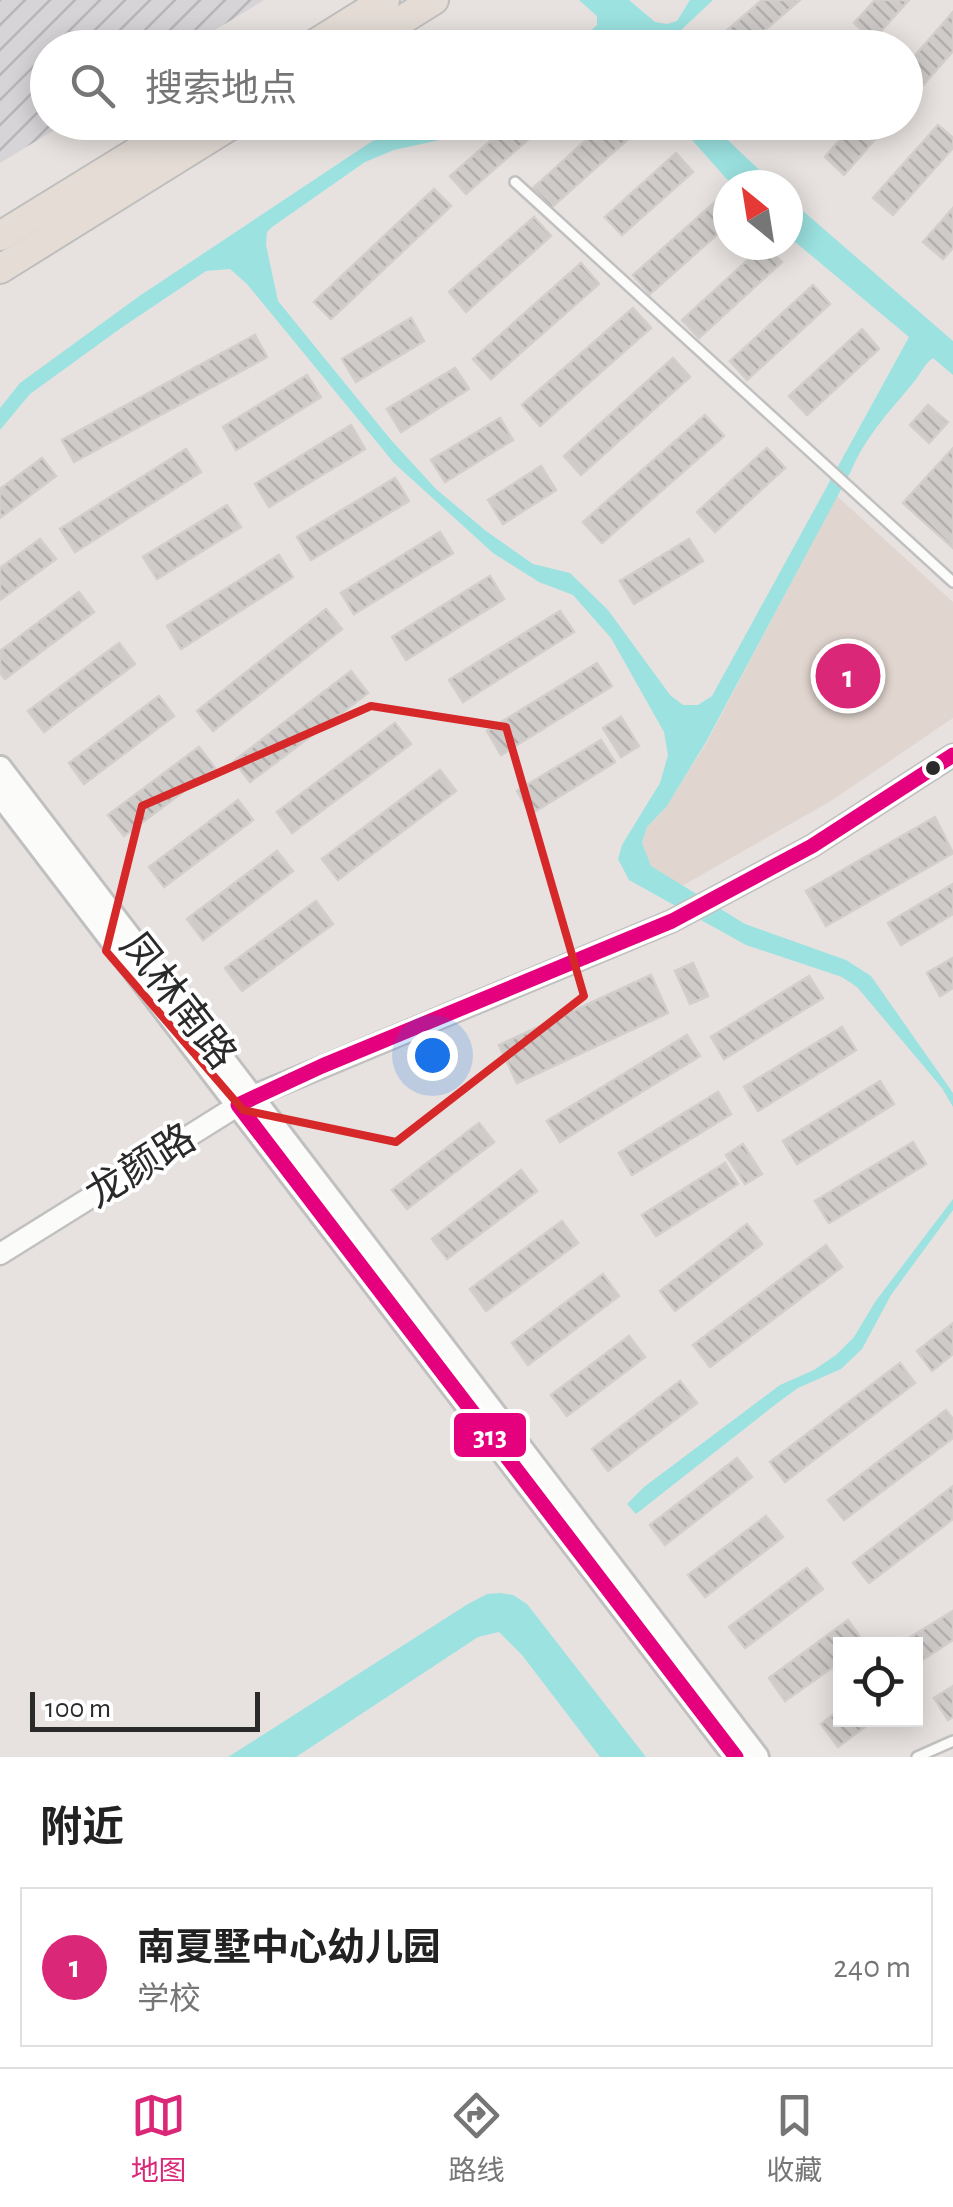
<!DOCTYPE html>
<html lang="zh">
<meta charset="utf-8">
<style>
:root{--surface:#fff;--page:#f2f2f2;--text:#222;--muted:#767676;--line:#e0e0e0;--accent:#db2777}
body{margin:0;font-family:"Alegreya Sans","Noto Sans SC",sans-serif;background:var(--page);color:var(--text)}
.controls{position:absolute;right:30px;bottom:30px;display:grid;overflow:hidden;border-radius:0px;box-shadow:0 5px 25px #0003}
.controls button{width:90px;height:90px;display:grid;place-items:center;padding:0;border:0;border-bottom:2px solid var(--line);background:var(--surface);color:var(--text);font:50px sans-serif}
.compass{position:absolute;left:713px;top:170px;width:90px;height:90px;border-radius:50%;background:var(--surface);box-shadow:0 5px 25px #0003;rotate:330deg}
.scale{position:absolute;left:30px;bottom:25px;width:230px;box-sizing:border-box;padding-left:10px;border:5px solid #2a2a2a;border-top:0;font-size:28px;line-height:35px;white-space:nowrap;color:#2a2a2a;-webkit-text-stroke:8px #fff;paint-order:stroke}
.you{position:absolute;left:432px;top:1055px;width:35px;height:35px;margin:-25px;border:8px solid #fff;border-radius:50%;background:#1a73e8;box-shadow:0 0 0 15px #1a73e833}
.badge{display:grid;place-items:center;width:65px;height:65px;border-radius:50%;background:var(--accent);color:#fff;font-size:32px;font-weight:700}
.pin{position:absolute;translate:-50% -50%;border:5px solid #fff;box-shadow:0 2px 10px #0006}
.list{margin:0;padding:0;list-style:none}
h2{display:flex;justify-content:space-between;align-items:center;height:130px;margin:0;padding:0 40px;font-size:42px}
h2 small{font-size:32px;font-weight:400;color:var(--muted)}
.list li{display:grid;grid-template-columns:65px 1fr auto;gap:30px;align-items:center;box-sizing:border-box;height:160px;margin:0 20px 20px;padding:0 20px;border:2px solid var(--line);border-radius:0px}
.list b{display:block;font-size:38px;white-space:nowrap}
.list p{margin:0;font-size:32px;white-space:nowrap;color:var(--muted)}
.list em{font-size:32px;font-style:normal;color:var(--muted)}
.icon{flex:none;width:55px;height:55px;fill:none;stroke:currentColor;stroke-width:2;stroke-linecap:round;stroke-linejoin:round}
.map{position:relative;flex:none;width:953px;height:1757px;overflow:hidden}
.search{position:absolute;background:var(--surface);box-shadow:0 5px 25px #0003;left:30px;right:30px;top:30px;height:110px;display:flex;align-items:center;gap:25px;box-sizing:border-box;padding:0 35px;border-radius:55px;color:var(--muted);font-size:38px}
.sheet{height:310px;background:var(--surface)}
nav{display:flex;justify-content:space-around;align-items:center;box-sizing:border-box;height:140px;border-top:2px solid var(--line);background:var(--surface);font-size:28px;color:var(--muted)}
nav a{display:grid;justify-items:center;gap:5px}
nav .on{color:var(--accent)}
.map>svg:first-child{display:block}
.industrial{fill:url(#industrial-furrows)}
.education{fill:#e1d6cf}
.water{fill:#9be2e0}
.building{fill:url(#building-back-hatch);stroke:#d2cecc;stroke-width:2.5}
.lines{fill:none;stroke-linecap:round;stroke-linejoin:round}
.service-casing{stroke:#c1c0c1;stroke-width:14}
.tertiary-casing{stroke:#c1c0c1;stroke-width:25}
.secondary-casing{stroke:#c1c0c1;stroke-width:28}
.primary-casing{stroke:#bfbebd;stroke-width:32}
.service{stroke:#fbfbfa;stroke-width:9}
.tertiary{stroke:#fbfbfa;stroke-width:20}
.secondary{stroke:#fbfbfa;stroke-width:22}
.primary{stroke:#e4dcd5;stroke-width:28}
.bus-1-casing{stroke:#fff;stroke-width:22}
.bus-1{stroke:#e5007d;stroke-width:15}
.marked{fill:none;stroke:#d62828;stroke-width:8;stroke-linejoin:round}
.bus-dot{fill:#2a2a2a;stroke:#fff;stroke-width:4}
.labels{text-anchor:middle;stroke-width:8;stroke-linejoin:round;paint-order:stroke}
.street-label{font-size:40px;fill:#2a2a2a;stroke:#fff}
.line-badge{stroke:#fff;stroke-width:4}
.badge-label{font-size:28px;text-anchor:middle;font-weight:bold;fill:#fff}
</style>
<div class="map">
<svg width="953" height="1757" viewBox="0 0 953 1757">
<defs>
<pattern id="industrial-furrows" width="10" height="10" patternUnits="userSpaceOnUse" patternTransform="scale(2.5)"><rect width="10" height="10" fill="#d7d4d7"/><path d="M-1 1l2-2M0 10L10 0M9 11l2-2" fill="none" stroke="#b9b6b9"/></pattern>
<pattern id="building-back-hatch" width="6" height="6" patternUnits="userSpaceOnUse" patternTransform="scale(2.5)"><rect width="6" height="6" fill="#cecbc9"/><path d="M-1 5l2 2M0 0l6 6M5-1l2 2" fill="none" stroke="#b1aead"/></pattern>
</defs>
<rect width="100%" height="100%" fill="#e7e2e0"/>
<path class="industrial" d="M0,0h264l-77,47 -139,1v74l18,1 -66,40z"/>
<path class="education" d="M837,496l116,106v116l-122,83 -149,85 -32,-20 -5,-10 -3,-13 5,-16 20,-21 41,-66z"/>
<g class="water">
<path d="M579,0h50l26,22 12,2 10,-3 13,-21h23l-33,31 -3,16c-19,1 -38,-1 -57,-2 -11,-1 -33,3 -47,2l24,-22v-9z"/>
<path d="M451,123h45l-11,7 -91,20 -29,12 -93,65 -5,5 -1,13 12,56 113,139 45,49 50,42 47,33 37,9 38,37 62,85 13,10h15l14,-9 197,-359 -121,-101v-38l165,143v34l-20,-17c-9,6 -13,17 -20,25 -24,29 -47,53 -62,88l-144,269 -40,66 -20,21 -5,16 9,23 94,58 101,36 25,16 82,117v14l-11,-19 -85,-101 -15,-10 -96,-32 -117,-65 -11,-21 4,-14 38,-62 8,-28 -4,-23 -53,-94 -38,-43 -34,-13 -46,-29 -99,-90 -147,-179 -17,-15 -24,2 -85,57 -91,66 -30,36v-22l20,-25 118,-86 239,-159z"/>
<path d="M677,123h33l65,62h-43z"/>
<path d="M953,1199v11l-62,85 -29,54 -21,20 -43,19 -22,16 -140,110 -9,-10 17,-17 136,-102 34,-15 22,-15 18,-18 21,-35z"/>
<path d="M500,1593l13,2 14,9 119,153h-46l-78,-102 -23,-23 -21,5 -182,120h-68l240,-153 19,-10z"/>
</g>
<g class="building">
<path d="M762,0h38l-56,48h-30l-3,-4z"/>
<path d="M875,0h34l-36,40 -19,-17z"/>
<path d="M953,12v39l-30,34 -17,-19z"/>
<path d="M512,122l35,1 -81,71 -16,-18z"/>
<path d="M606,122h41l-96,86 -18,-20z"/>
<path d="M855,122h35l-46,53 -19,-18z"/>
<path d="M938,125l15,13v10l-60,67 -20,-17z"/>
<path d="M676,153l17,19 -71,63 -17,-18z"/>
<path d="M434,189l17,17 -120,113 -17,-17z"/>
<path d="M716,201l12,13v11l-78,69 -17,-19z"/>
<path d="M953,208v40l-10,11 -20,-17z"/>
<path d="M534,217l17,19 -85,76 -17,-20z"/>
<path d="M764,245l18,17 -83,76 -17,-18z"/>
<path d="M581,263l18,21 -108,95 -18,-20z"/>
<path d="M813,285l17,19 -83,76 -17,-19z"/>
<path d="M633,308l18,20 -111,98 -18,-21z"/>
<path d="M411,318l13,23 -68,41 -14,-23z"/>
<path d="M862,329l17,20 -72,66 -18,-19z"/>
<path d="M255,335l12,22 -193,105 -12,-22z"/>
<path d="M673,358l17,19 -109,98 -17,-19z"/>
<path d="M455,368l14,21 -68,43 -14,-23z"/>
<path d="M307,375l14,22 -85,53 -13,-23z"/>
<path d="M928,405l20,17 -19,21 -19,-18z"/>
<path d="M705,415l19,21 -122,107 -19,-21z"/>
<path d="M500,418l13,22 -68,42 -14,-22z"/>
<path d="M351,425l14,24 -96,58 -14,-23z"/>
<path d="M767,448l18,20 -70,64 -18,-20z"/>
<path d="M953,448v100l-50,-45z"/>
<path d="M186,449l15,23 -126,80 -15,-23z"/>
<path d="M42,458l14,18 -56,42v-29z"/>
<path d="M541,466l15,24 -53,34 -15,-24z"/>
<path d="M395,478l14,23 -98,59 -14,-23z"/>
<path d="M227,505l14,22 -84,52 -14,-22z"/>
<path d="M440,532l13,21 -99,61 -13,-21z"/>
<path d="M40,539l16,20 -56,41v-32z"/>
<path d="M689,539l14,22 -69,43 -14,-23z"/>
<path d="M279,555l14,22 -112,72 -14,-23z"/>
<path d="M490,576l14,23 -98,61 -14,-23z"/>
<path d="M79,592l15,20 -89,67 -5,-6v-22z"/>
<path d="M326,609l16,20 -129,102 -16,-20z"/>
<path d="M560,611l14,21 -111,70 -14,-22z"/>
<path d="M119,643l16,21 -91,68 -16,-21z"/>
<path d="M597,663l15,23 -111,69 -14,-24z"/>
<path d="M351,671l17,22 -118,89 -16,-21z"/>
<path d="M159,696l15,20 -90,68 -15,-21z"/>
<path d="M621,717l18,29 -18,11 -18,-29z"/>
<path d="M395,723l16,21 -119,89 -15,-21z"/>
<path d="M601,740l14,22 -84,52 -14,-23z"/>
<path d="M199,747l16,21 -91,68 -16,-21z"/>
<path d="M440,770l16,21 -118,89 -16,-21z"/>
<path d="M238,800l15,20 -89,67 -15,-20z"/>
<path d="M935,817l18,36 -127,73 -20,-35z"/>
<path d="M277,851l16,20 -90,69 -16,-21z"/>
<path d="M953,884v30l-52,31 -13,-22z"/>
<path d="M316,901l17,23 -91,67 -17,-23z"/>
<path d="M953,958v30l-13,8 -13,-23z"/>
<path d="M693,963l15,33 -18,8 -15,-33z"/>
<path d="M651,975l17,38 -151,70 -18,-38z"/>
<path d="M809,976l14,22 -99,61 -13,-22z"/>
<path d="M842,1027l14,23 -98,61 -14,-24z"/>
<path d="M687,1035l13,21 -140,86 -13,-21z"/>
<path d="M880,1081l14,23 -97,60 -14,-23z"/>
<path d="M718,1092l13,22 -99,61 -13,-22z"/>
<path d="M479,1123l15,19 -87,67 -15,-19z"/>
<path d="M913,1142l13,22 -97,59 -14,-22z"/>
<path d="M743,1144l19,30 -17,10 -19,-29z"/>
<path d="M725,1163l13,21 -82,52 -14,-21z"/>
<path d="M521,1170l16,21 -90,68 -15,-20z"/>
<path d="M562,1221l16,22 -92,68 -16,-22z"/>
<path d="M747,1224l15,20 -87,67 -15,-20z"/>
<path d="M826,1245l16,22 -132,100 -17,-22z"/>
<path d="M603,1274l16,22 -91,69 -16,-22z"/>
<path d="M953,1323v31l-21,17 -15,-20z"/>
<path d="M629,1336l16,21 -78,59 -16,-21z"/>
<path d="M900,1363l15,20 -130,99 -15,-20z"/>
<path d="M680,1381l17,22 -89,68 -16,-22z"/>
<path d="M946,1410l7,9v19l-109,82 -16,-20z"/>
<path d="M737,1458l15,19 -87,68 -15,-20z"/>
<path d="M953,1486v33l-84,64 -16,-20z"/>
<path d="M766,1516l17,21 -78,60 -17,-22z"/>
<path d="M807,1568l16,21 -78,59 -16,-21z"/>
<path d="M953,1611v29l-37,24v-20h-17z"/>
<path d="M848,1620l17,24h-25v18l-55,39 -16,-23z"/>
<path d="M953,1686v31l-5,3 -14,-22z"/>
<path d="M840,1709v11h34l-36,27 -17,-23z"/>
</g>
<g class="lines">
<g class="service-casing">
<g id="service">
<path d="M515,182l438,400"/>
<path d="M917,1757l36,-16"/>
</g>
</g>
<g class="tertiary-casing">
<path id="tertiary" d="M0,1254l253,-158 419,-175 140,-75 141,-91"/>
</g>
<g class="secondary-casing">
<g id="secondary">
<path d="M0,768l757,989"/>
<path d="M0,794l736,963"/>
</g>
</g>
<g class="primary-casing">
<g id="primary">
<path d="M308,48l77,-48"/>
<path d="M357,48l77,-48"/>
<path d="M0,236l185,-114"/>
<path d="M0,269l236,-147"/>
</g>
</g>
<use href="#service" class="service"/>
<use href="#tertiary" class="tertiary"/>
<use href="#secondary" class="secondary"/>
<use href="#primary" class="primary"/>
<g class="bus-1-casing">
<path id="bus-1" d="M736,1757l-498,-652 84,-39 350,-145 140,-75 141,-91"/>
</g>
<use href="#bus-1" class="bus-1"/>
</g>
<path class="marked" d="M371,706l135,21 78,269 -188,146 -153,-32 -137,-159 36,-145z"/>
<circle class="bus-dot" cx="933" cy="768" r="9"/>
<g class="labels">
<g class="street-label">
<text transform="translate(179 1000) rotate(52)" y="14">凤林南路</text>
<text transform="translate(140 1165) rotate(-32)" y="14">龙颜路</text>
</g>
</g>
<rect class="line-badge" x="452" y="1411" width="76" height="48" rx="10" fill="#e5007d"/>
<g class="badge-label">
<text x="490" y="1445">313</text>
</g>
</svg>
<div class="controls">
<button><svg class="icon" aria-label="locate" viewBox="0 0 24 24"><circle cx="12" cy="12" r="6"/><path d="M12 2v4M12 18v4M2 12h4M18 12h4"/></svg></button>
</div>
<svg class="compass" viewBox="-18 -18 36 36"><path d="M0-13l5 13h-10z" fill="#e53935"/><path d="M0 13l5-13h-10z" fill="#767676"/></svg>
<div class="scale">100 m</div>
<div class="you"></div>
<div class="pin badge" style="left:848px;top:676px">1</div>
<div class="search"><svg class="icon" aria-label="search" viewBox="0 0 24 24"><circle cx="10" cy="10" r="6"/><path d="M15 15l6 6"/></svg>搜索地点</div>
</div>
<section class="sheet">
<h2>附近<small></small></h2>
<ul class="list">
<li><span class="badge">1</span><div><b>南夏墅中心幼儿园</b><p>学校</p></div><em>240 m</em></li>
</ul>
</section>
<nav>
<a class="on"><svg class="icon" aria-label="map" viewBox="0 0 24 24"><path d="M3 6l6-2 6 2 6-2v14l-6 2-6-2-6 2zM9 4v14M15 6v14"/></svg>地图</a>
<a><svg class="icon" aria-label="directions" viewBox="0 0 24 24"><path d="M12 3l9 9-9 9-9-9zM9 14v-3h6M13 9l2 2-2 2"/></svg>路线</a>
<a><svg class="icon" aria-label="saved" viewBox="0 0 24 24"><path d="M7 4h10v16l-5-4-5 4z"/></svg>收藏</a>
</nav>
